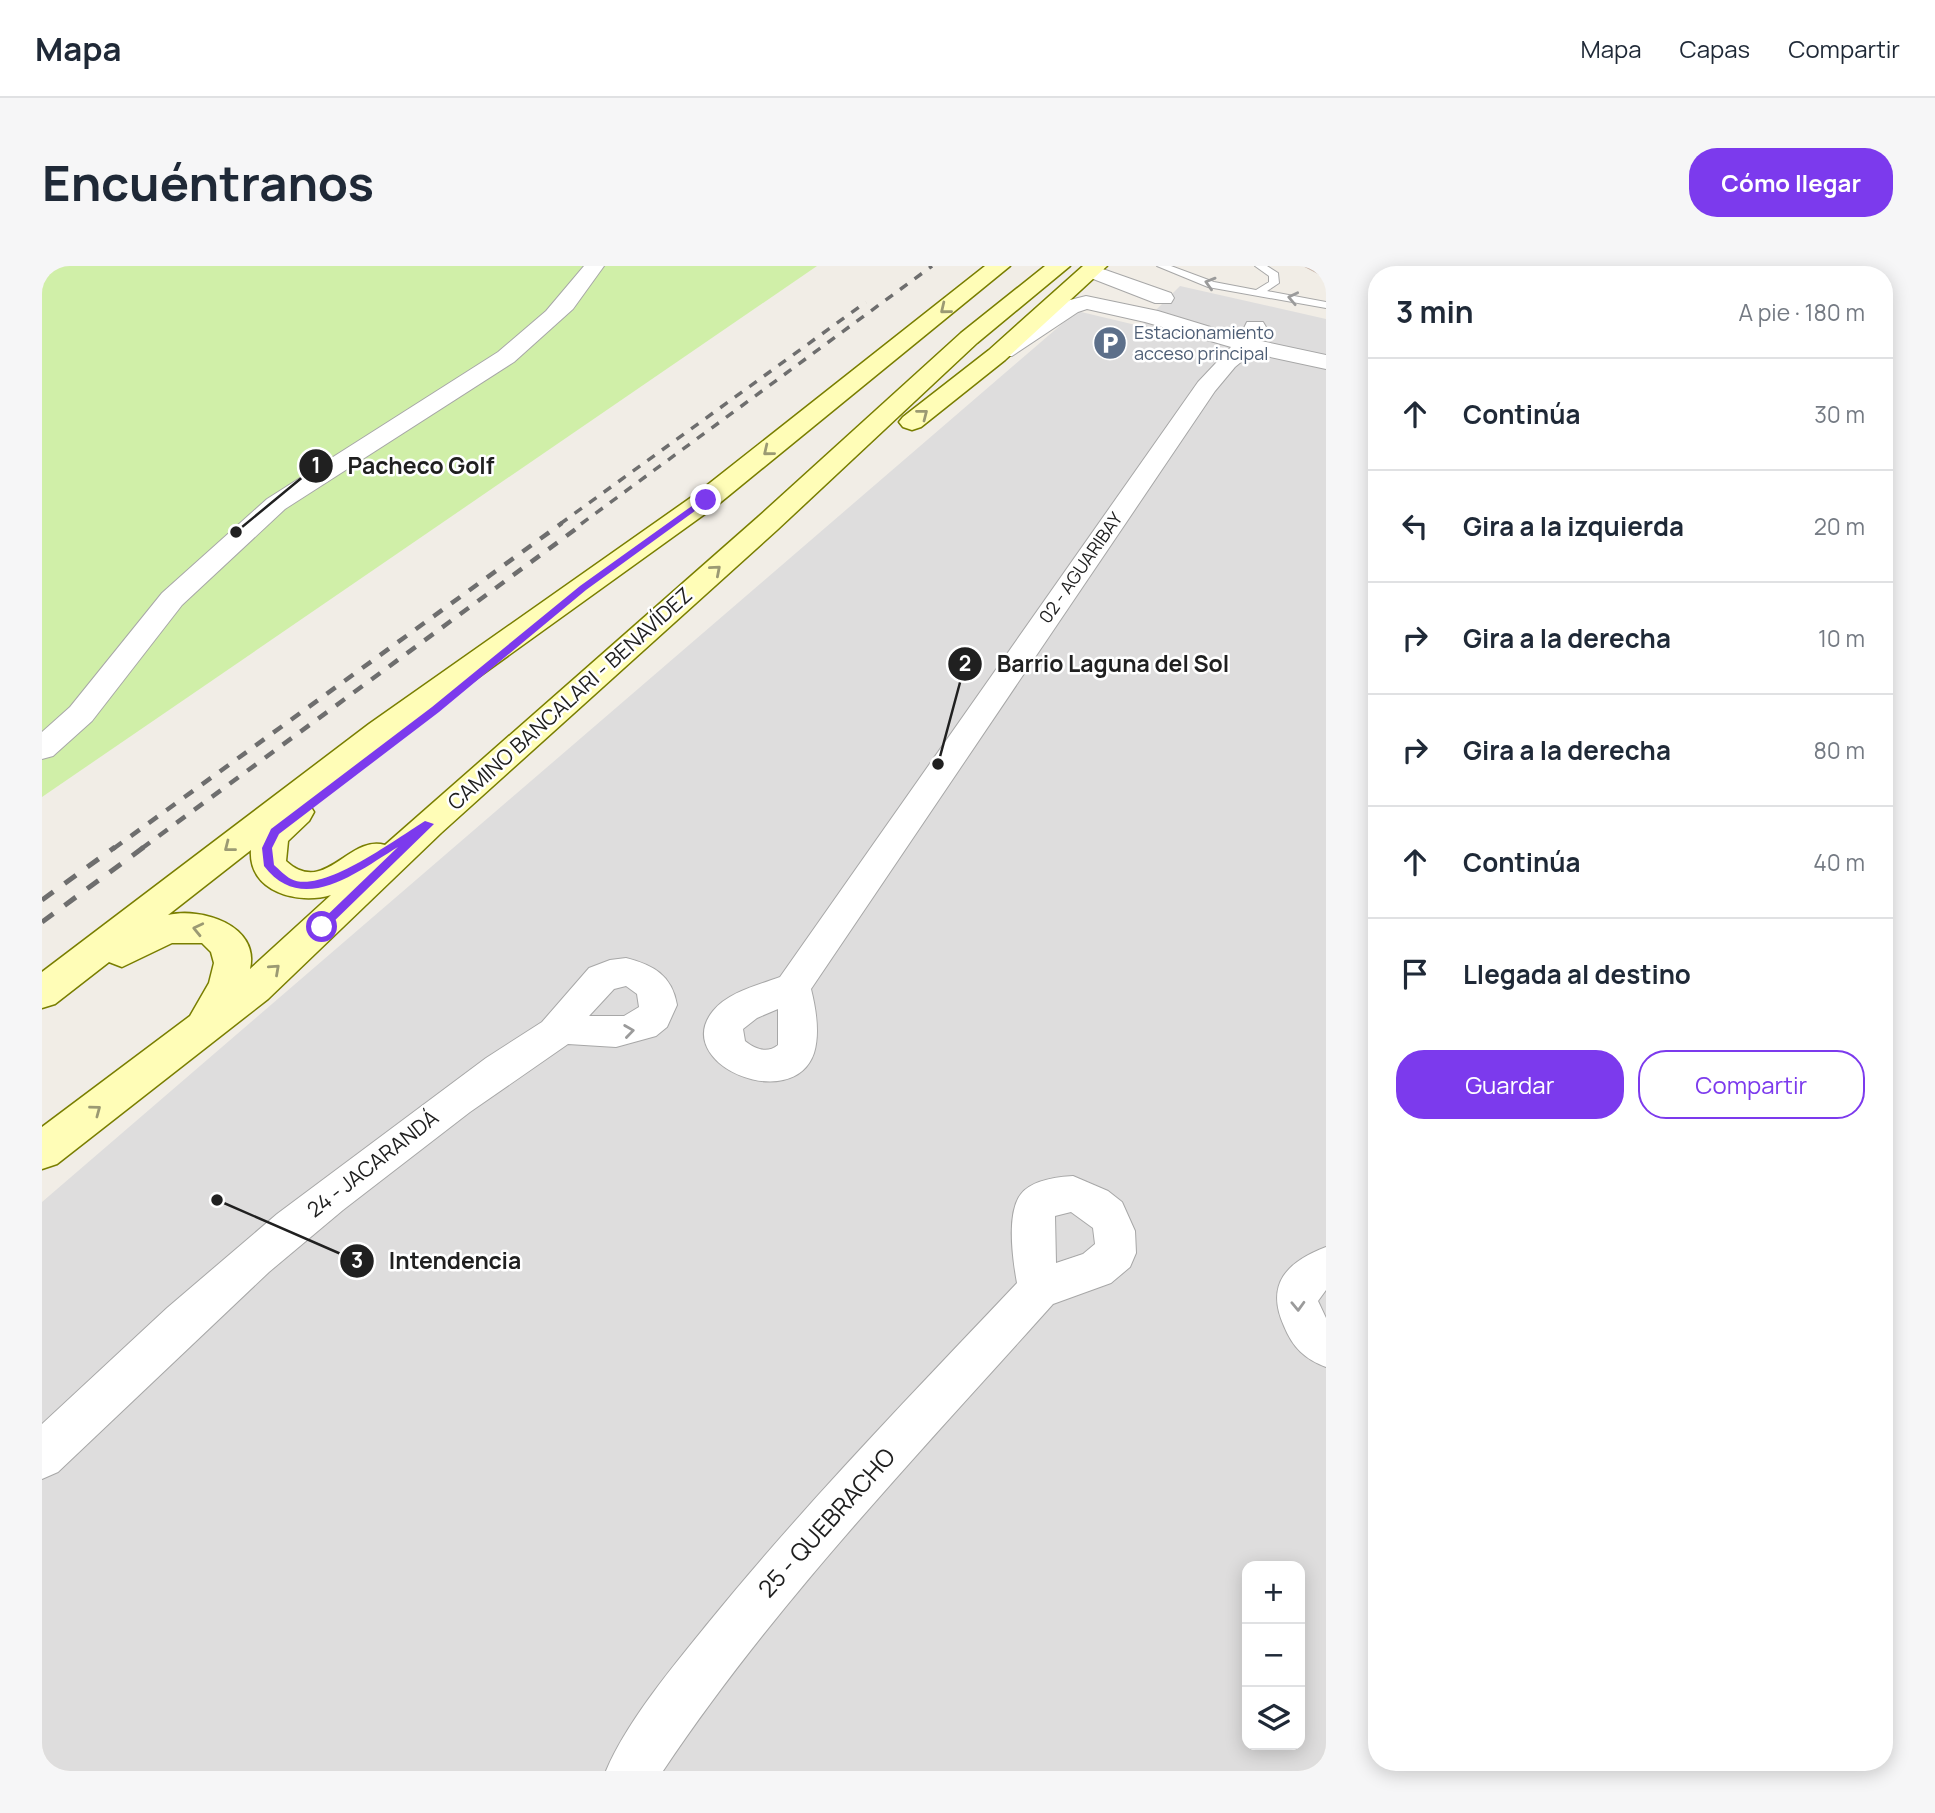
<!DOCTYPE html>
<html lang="es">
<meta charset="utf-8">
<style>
:root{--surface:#fff;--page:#f6f6f7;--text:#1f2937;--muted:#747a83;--line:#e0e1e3;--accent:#7c3aed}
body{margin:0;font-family:Manrope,sans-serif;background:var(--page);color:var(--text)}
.controls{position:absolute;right:21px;bottom:21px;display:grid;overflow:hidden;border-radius:14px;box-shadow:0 4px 18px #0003}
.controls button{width:63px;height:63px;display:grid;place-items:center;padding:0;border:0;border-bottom:2px solid var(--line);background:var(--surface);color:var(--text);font:35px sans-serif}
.stop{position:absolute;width:21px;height:21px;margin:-16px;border:5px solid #7c3aed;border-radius:50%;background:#fff}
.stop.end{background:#7c3aed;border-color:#fff;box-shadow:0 2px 7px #0008}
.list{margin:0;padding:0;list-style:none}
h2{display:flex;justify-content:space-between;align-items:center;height:91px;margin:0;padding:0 28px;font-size:30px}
h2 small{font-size:23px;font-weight:400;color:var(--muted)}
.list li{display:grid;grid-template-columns:46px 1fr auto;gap:21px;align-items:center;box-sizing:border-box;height:112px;padding:0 28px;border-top:2px solid var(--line)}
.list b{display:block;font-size:26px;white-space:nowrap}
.list em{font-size:23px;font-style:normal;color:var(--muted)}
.actions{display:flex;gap:14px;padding:21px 28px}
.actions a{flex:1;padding:16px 0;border:2px solid var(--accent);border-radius:28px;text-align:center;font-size:24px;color:var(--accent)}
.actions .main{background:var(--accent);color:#fff}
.icon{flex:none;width:38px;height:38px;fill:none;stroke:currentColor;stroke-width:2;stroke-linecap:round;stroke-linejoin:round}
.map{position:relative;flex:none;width:1284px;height:1505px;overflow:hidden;border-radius:28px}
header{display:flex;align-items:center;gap:42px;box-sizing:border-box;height:98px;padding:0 35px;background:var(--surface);border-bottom:2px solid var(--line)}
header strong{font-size:33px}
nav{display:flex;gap:38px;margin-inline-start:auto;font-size:24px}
.intro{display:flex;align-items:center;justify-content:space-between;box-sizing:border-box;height:168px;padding:0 42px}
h1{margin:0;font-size:49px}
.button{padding:18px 32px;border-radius:28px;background:var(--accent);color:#fff;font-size:24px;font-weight:700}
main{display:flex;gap:42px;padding:0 42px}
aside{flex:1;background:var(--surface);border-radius:28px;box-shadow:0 4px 18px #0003}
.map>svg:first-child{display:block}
.residential{fill:#dedddd;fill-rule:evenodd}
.grass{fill:#d0efa8}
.building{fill:#cabfb9;stroke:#c5b2a7;stroke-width:2}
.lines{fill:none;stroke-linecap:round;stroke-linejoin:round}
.lane-casing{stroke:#a7a7a7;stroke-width:2}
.street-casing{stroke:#a7a7a7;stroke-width:2}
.secondary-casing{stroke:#797e00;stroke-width:3}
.lane{fill:#fff;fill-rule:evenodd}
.street{fill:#fff;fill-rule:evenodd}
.secondary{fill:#fffdb7;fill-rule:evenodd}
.rail-far2{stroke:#6e6e6e;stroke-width:3.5;stroke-dasharray:9 9;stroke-linecap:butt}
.rail-far1{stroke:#6e6e6e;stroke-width:4.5;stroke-dasharray:11 11;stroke-linecap:butt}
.rail{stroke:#6e6e6e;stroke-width:5;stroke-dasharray:14 14;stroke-linecap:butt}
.oneway{stroke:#9b9b9b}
.oneway2{stroke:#9b9a73}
.route{fill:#7c3aed}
.labels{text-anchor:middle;stroke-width:5;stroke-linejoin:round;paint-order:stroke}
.far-service-label{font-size:18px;fill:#4e5e75;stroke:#fff;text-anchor:start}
.far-street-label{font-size:18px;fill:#202020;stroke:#fff}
.street-label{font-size:21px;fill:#202020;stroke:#fff}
.near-street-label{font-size:24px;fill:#202020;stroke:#fff}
.leader{fill:none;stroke:#202020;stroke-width:2.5}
.callout-dot{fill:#202020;stroke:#fff;stroke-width:2.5}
.mark-label{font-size:21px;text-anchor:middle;font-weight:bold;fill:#fff}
.callout-label{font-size:23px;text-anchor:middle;font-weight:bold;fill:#202020;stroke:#fff;stroke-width:5;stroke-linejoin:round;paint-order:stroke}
</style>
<header>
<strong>Mapa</strong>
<nav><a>Mapa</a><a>Capas</a><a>Compartir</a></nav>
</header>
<div class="intro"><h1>Encuéntranos</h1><a class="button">Cómo llegar</a></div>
<main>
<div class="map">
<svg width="1284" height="1505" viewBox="0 0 1284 1505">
<rect width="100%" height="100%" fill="#f1ede6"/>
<path class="residential" d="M1138,20l146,33v1452h-1284v-569l1035,-891 63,15zM1205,1300h53v179h-53z"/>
<path class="grass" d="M0,0h775l-775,531z"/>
<path class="building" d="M1263,0h21v11z"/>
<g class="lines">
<g class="lane-casing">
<path id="lane" d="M1115,0h14l43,16 42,8 13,-8v-6l-14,-10h12l11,7 1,10 -12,8 59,11v6l-118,-21z"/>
</g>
<g class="street-casing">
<g id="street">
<path d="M542,0h20l-31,43 -59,53 -229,147 -103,96 -90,116 -39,35 -11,3v-27l28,-25 92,-114 105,-94 231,-147 48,-41z"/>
<path d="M1041,1h14l74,26 3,5 -3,5h-16l-72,-28 -4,-4z"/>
<path d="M1044,30l72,15 82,25 7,-14h16l3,5 -5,14 65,14v14l-74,-16 -17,14 -20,24 -404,598c5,20 9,44 3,64 -21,62 -144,11 -101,-42 15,-19 46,-26 67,-34l418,-595 33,-35 -86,-25 -58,-13 -9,3 -66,44h-16l-3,-5 69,-49zM736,743v36c-11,9 -23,4 -33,-4l-2,-12 14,-11z"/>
<path d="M584,692c27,7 46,17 51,47l-10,22 -11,9 -40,11 -48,-3 -98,68 -127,98 -74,62 -211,200 -16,7v-55l125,-116 110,-94 209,-156 56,-36 47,-54 21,-8zM584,720l11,8 2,13 -15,9h-35l25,-27z"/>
<path d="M1031,910l35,15 14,11 13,29 1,22 -6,14 -19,16 -58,21c-135,151 -277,298 -390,467h-57c21,-50 68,-106 103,-149 96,-118 203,-228 308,-339 -4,-22 -11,-70 4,-89 11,-14 35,-17 52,-18zM1029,946l22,16 2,16 -12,10 -27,9 -1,-47z"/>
<path d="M1284,981v43l-8,11 8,17v49c-21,-8 -33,-19 -42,-41 -19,-42 3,-64 42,-79z"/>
</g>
</g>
<g class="secondary-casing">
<g id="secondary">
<path d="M943,0h25l-294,240 -325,234 -82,64 5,8 -5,9 -21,20 -2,20c39,36 63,-27 99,-16l372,-327 204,-185 84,-67h25l-93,77 -200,187 -336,303 -173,166 -211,165 -15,5v-42l148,-111 19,-33 5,-20 -3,-11 -9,-9h-30l-50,24 -13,-5 -54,42 -13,4v-36l327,-248 327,-230zM209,584c-3,42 47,55 80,45l-81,74c10,-44 -49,-62 -82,-54z"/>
<path d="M1041,0h24l-102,94 -84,67 -9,3 -9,-3 -4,-5 4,-5 86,-67z"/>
</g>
</g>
<use href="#lane" class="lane"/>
<use href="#street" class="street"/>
<use href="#secondary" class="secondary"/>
<g class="rail-far2">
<path d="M518,258l306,-222"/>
<path d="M539,258l351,-258"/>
</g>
<g class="rail-far1">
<path d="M71,583l449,-326"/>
<path d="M99,583l443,-326"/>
</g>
<g class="rail">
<path d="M0,634l73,-53"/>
<path d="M0,656l102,-75"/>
</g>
</g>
<defs><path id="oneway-chevron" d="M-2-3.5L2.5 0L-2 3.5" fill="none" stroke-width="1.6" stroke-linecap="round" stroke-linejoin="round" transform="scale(1.75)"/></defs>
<g class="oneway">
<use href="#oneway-chevron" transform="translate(1168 17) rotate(-163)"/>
<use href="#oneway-chevron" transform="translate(1251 32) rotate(-168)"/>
<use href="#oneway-chevron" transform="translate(587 765) rotate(-8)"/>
<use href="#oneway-chevron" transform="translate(1256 1040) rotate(88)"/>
</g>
<g class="oneway2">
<use href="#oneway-chevron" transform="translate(903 43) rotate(141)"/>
<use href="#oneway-chevron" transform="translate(881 148) rotate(-38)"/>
<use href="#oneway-chevron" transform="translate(726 185) rotate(141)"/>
<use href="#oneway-chevron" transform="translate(674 304) rotate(-41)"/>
<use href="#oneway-chevron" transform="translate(187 581) rotate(142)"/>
<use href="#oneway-chevron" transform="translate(156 663) rotate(-167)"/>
<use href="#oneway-chevron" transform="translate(233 703) rotate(-42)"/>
<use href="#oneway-chevron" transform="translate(54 844) rotate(-37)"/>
</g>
<path class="route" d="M661,232l7,2 -124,90 -147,122 -160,122 -7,14 2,17c5,4 11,11 17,14 31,16 106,-41 134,-58l9,3 -109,106h-7v-6l80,-77c-40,24 -95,70 -134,19l-2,-18 9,-19 161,-122 148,-121z"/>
<defs>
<g id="parking-disc" transform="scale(1.75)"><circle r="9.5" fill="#5c6f8a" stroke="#fff"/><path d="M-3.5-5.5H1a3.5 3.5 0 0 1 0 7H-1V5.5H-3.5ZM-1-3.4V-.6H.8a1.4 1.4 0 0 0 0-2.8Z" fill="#fff"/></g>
</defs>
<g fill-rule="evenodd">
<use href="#parking-disc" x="1068" y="77"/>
</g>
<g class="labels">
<g class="far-service-label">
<text x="1092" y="73">Estacionamiento<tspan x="1092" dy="21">acceso principal</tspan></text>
</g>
<g class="far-street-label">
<text transform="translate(1039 302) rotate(-55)" y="6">02 - AGUARIBAY</text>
</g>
<g class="street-label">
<text transform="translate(528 433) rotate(-42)" y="7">CAMINO BANCALARI - BENAVÍDEZ</text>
<text transform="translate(331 898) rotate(-38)" y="7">24 - JACARANDÁ</text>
</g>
<g class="near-street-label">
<text transform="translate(785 1257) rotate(-48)" y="8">25 - QUEBRACHO</text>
</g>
</g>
<path class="leader" d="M194 266L274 200M896 498L923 398M175 934L315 995"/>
<g class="callout-dot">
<circle cx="194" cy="266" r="7"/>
<circle cx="896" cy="498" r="7"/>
<circle cx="175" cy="934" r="7"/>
<circle cx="274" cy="200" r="18"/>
<circle cx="923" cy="398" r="18"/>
<circle cx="315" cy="995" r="18"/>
</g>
<g class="mark-label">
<text x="274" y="207">1</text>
<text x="923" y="405">2</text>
<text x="315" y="1002">3</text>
</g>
<g class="callout-label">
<text x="379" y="208">Pacheco Golf</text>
<text x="1071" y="406">Barrio Laguna del Sol</text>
<text x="413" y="1003">Intendencia</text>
</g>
</svg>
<div class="controls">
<button>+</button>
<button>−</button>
<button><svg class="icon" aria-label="layers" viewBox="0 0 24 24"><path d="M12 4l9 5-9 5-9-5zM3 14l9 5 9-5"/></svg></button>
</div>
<div class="stop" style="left:280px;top:661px"></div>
<div class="stop end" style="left:664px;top:234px"></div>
</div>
<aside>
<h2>3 min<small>A pie · 180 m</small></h2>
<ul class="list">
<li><svg class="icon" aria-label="ahead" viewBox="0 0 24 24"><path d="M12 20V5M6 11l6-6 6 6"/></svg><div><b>Continúa</b></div><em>30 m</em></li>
<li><svg class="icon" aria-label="left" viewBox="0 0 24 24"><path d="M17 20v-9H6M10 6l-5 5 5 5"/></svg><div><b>Gira a la izquierda</b></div><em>20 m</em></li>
<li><svg class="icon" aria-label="right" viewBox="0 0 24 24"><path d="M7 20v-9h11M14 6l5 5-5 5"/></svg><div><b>Gira a la derecha</b></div><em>10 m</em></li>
<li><svg class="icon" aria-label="right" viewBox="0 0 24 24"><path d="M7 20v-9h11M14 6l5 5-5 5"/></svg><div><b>Gira a la derecha</b></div><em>80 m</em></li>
<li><svg class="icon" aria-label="ahead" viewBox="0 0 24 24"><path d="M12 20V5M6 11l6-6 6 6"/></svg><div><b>Continúa</b></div><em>40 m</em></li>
<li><svg class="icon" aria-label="arrive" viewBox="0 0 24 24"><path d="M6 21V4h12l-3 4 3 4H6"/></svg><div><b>Llegada al destino</b></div></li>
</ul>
<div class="actions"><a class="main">Guardar</a><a>Compartir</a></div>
</aside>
</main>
